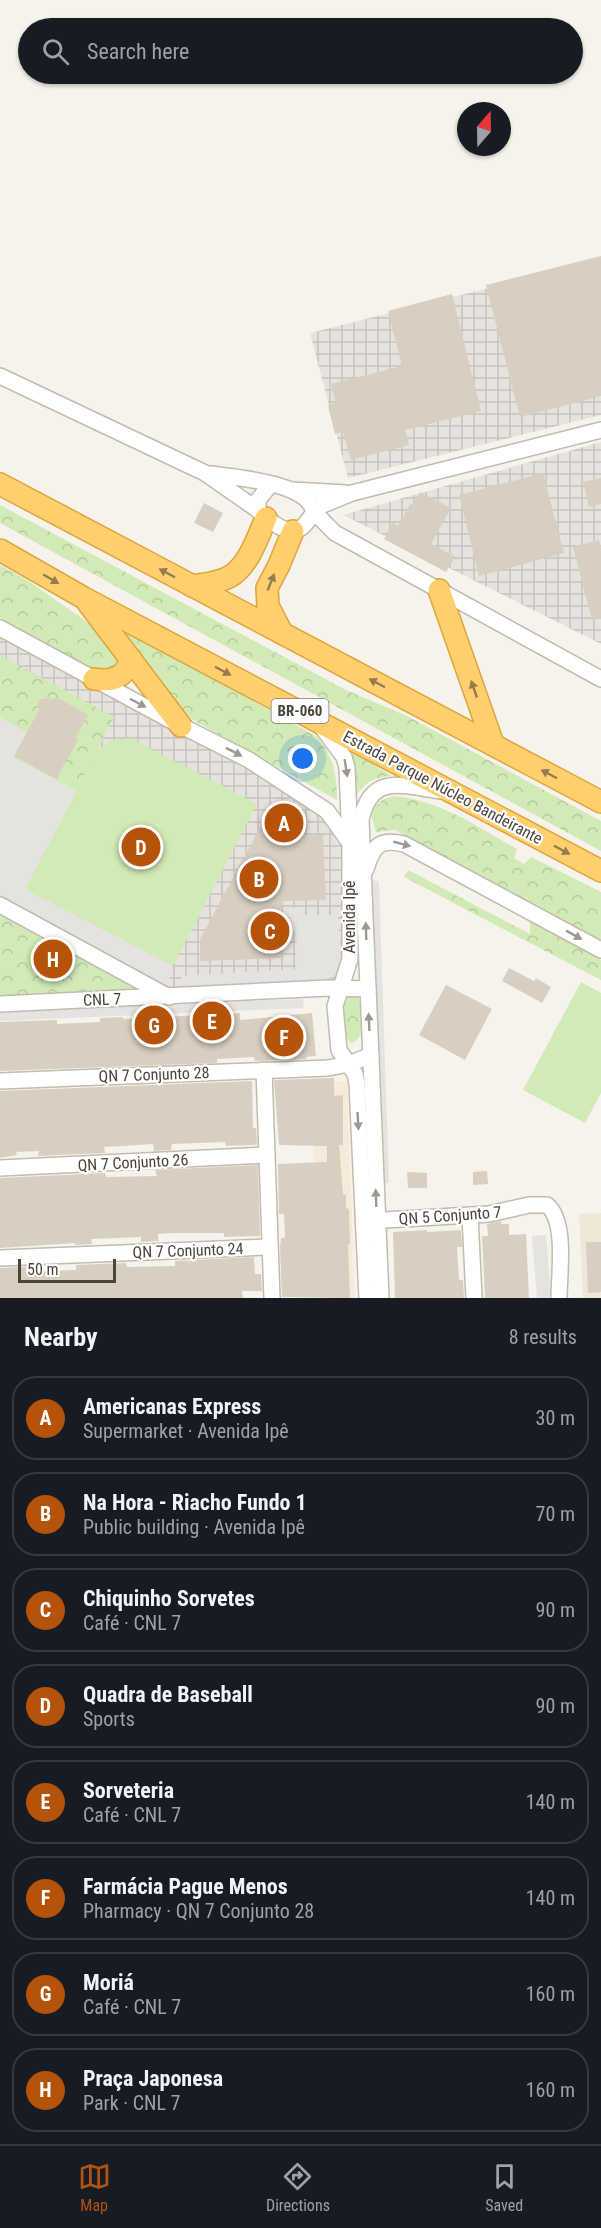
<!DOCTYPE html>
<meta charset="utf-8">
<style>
:root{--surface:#171b24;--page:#242831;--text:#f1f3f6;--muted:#9ea1a6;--line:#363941;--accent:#b45309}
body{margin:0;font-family:"Roboto Condensed",sans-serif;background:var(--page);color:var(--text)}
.compass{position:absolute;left:457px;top:102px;width:54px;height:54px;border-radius:50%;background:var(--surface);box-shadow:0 2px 4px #0004;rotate:20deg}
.scale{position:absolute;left:18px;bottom:15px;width:98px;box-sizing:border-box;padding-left:6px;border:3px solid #4b4439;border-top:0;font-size:16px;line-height:21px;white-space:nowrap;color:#4b4439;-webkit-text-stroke:4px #fff;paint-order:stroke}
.you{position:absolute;left:303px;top:759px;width:21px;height:21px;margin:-15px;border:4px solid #fff;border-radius:50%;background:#1a73e8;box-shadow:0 0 0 9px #1a73e833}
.badge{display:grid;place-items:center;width:39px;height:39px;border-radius:50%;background:var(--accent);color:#fff;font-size:20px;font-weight:700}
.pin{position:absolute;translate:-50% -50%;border:3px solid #fff;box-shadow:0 2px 6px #0006}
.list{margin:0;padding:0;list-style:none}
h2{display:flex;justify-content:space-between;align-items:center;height:78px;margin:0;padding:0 24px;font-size:26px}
h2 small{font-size:20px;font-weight:400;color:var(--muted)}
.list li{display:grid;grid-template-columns:39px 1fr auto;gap:18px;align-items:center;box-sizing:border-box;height:84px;margin:0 12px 12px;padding:0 12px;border:2px solid var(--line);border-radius:24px}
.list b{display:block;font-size:22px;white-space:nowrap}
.list p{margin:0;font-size:20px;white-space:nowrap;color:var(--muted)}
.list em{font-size:20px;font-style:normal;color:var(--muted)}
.icon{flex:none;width:33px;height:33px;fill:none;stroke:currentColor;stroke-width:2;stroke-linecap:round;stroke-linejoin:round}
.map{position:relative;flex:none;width:601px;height:1298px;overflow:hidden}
.search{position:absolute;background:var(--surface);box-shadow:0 2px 4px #0004;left:18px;right:18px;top:18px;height:66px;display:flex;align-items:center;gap:15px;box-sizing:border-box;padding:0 21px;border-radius:33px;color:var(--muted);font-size:22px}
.sheet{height:846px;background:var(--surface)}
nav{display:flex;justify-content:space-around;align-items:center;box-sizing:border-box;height:84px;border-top:2px solid var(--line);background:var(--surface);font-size:16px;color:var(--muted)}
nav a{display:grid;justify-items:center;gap:3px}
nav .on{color:var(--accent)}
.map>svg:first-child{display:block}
.commercial{fill:#f7ead8}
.industrial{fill:url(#industrial-grid)}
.education{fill:#efe8d6}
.forest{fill:url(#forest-crowns)}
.pitch{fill:#d2eab5}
.parking{fill:#e5e3e0}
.building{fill:#d8cfc1}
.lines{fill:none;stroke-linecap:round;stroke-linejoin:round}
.minor-casing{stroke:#c2bbae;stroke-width:18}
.highway-casing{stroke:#e0a43c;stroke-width:24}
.minor{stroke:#fff;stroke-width:15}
.highway{stroke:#ffcf6e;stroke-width:21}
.oneway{fill:#937c4e}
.oneway2{fill:#9c9892}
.labels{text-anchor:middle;stroke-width:4.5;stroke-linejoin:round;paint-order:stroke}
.shield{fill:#fff;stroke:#817c74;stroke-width:1.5}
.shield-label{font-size:15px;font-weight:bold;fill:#4b4439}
.street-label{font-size:16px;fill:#4b4439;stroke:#fff}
</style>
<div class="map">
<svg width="601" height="1298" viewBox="0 0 601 1298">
<defs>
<pattern id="industrial-grid" width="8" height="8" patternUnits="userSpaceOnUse" patternTransform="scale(1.5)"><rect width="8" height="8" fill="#e6e2dd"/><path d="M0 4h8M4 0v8" fill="none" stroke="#c7c3be"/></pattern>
<pattern id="forest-crowns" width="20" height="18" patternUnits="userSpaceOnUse" patternTransform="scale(1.5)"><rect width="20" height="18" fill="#d2eab5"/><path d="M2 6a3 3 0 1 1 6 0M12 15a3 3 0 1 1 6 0" fill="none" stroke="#b6ca9c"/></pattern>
</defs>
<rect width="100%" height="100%" fill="#f6f3ec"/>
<path class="commercial" d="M347,1081l8,217h-36l-8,-215z"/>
<g class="industrial">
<path d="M601,260v155l-253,63 -38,-145z"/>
<path d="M601,442v202l-258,-129z"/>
<path d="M0,623l297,165 52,56 -8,145 -341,13z"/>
</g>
<path class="education" d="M601,1213v85h-18l-4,-84z"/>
<g class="forest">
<path d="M0,505l346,185 61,26 194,105v30l-601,-328z"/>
<path d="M0,565l27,15 66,46 30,40 -22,7 -101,-55z"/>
<path d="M119,627l197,109c17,18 21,39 21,64l-144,-80 -20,-20z"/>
<path d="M0,655l114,62 -89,172 -25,-14z"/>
<path d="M347,749l45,27c-19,1 -28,7 -38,23z"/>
<path d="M394,796c45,4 84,31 123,53l-3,9 10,6 7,-7 70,35v49l-206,-111 -19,2 -4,-15v-8l12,-10z"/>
<path d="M408,870l122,64v-13l71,39v20l-197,-103z"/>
<path d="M0,914l140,76 -140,6z"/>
<path d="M350,995h6c8,9 11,47 -6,48 -8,-10 -10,-38 0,-48z"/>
</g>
<g class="pitch">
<path d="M130,738l127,66 -84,162 -148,-77 72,-139 15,-10z"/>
<path d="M581,982l20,11v100l-16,30 -62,-33z"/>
</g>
<g class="parking">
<path d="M0,717l28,16 -13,25 62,33 -52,98 148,77 -6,21 -167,-92z"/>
<path d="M370,880l9,1 10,302h-10z"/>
<path d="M288,907h6l4,8h40l3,49 -8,13 -11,5 -145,7 5,-13 114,-7 1,-29 -8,-24z"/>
<path d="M303,999l1,9 -304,13v-11z"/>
<path d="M546,1235l5,63h-14l-5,-62z"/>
</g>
<g class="building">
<path d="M601,256v140l-81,21 -34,-132z"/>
<path d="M452,294l29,117 -76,19 4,15 -58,15 -8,-28 -8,2 -7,-28 8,-3 -5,-19 71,-18 -14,-55z"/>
<path d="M543,473l21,80 -85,23 -20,-81z"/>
<path d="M601,478v26l-12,3 -6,-25z"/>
<path d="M420,492l31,16 -20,36 24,12 -9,16 -62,-33 9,-16 5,3 13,-23 2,2z"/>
<path d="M204,503l19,10 -10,19 -19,-9z"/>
<path d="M599,540l2,8v70l-9,2 -19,-73z"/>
<path d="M58,698l30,17 -13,23 3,2 -22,39 -42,-23 25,-46 -2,-4 3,-7z"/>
<path d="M270,809l17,9 1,6 -5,12 40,-1 3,65 -43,1 -5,16 2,5 2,36 -82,3v-22z"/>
<path d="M509,968l25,13 2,-3 15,9 -9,16 -40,-22z"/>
<path d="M446,985l46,24 -27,51 -46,-25z"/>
<path d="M240,1013v7l72,-7 4,43 -10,1 1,2 -52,2 -1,-4 -37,2v4l-217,8v-49l57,-2v4l43,-2v-4l23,-1v2z"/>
<path d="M334,1078v18l9,-1v50h-4l4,50h3v13l3,1 1,35h-2l2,54 -68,-1 -2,-50 1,-9h4l-1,-24h-5l-1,-50 49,-2v-16l-48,-1 -5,-65z"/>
<path d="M252,1081l1,47h3l1,17 -31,1 -1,-4 -53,2 -1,6 -17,1 -1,-7 -31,2 -18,1 1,6 -67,3 1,-5 -23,1 1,3 -17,3v-67z"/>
<path d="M258,1165l2,71 -36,1v-4h-50l-16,1v7l-17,1v-5l-50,2 1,5 -17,1v-2l-75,5v-70l105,-5 1,4 51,-1 -2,-6z"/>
<path d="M487,1171l1,13 -15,1v-13z"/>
<path d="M407,1172l20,1v15h-19z"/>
<path d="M501,1221v3h8v11l17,-1 3,64h-44l-3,-62h6l-1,-12z"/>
<path d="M427,1230v2l34,-2 1,17h-5l2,33h4l1,18h-69l-2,-66z"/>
<path d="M586,1242h15v50l-13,1z"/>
<path d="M254,1257l1,17h6l1,17h-20l1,7h-243v-30l43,-2v5l33,-1v-5l50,-2 1,4 48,-1v-5z"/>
</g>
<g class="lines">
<g class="minor-casing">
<g id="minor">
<path d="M0,376l205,97 53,37"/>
<path d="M211,474c26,4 96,8 103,38 -5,7 -10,16 -17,18 -12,4 -31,-11 -39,-20v-10l13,-16"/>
<path d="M292,490l54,3"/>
<path d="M313,509l39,-16 249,-63"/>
<path d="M314,512l21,21 266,146"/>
<path d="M0,628l170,92 79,40 78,51 23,32"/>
<path d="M321,726l23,31 3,11 3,75v116l-15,47 4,44 16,24 2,10 10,214"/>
<path d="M366,869c7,-23 13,-31 38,-25l197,106"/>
<path d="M0,905l169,92"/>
<path d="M0,1004l328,-16 40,1"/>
<path d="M264,1070l8,228"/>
<path d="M0,1081l328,-13 21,-4 22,-9"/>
<path d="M0,1168l267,-13"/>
<path d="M470,1215l4,83"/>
<path d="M367,1221l122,-7 40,-9h18c20,16 12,69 12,93"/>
<path d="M0,1258l269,-11"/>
<path d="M381,1298l-20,-478c10,-48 43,-34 80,-29"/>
</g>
</g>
<g class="highway-casing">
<g id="highway">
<path d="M0,484l601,318"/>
<path d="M0,550l84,48 517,273"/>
<path d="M192,586c12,-2 26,-3 37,-9 19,-10 29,-40 37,-59"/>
<path d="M439,590l54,154"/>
<path d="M88,603l93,123"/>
<path d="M282,633l-14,-27 -1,-18 12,-23 14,-34"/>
<path d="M94,679c18,3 31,-1 37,-20"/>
</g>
</g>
<use href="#minor" class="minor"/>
<use href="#highway" class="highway"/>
</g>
<defs><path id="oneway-solid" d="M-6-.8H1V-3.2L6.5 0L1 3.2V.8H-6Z" transform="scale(1.5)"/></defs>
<g class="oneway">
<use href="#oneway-solid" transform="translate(167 573) rotate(-152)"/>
<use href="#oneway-solid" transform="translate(51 579) rotate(30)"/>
<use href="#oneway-solid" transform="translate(271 582) rotate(-68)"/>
<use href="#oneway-solid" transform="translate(223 671) rotate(28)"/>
<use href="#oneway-solid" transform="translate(377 683) rotate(-152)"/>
<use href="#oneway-solid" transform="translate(474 689) rotate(-109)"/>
<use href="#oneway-solid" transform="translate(549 774) rotate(-152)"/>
<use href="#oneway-solid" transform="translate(562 850) rotate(28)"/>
</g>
<g class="oneway2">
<use href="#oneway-solid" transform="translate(138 703) rotate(28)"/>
<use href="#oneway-solid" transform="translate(234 752) rotate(27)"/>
<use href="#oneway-solid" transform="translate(346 768) rotate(81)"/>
<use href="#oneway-solid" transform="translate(402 844) rotate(15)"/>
<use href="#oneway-solid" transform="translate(366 931) rotate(-92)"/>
<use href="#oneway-solid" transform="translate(574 935) rotate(29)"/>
<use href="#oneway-solid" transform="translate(369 1022) rotate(-93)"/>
<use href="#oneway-solid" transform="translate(358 1121) rotate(87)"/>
<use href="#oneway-solid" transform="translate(376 1198) rotate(-92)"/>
</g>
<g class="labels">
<rect class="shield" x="271.5" y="699" width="57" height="24" rx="4.5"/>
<g class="shield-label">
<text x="300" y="716">BR-060</text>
</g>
<g class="street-label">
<text transform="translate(443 787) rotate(28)" y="6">Estrada Parque Núcleo Bandeirante</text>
<text transform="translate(349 917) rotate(-90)" y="6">Avenida Ipê</text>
<text transform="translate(102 999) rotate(-2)" y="6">CNL 7</text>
<text transform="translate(154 1074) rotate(-2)" y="6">QN 7 Conjunto 28</text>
<text transform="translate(133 1162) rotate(-3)" y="6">QN 7 Conjunto 26</text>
<text transform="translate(450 1215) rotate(-4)" y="6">QN 5 Conjunto 7</text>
<text transform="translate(188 1250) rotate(-2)" y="6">QN 7 Conjunto 24</text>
</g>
</g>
</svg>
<svg class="compass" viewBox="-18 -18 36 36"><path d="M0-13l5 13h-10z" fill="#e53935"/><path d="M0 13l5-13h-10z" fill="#9ea1a6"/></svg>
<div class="scale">50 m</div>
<div class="you"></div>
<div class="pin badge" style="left:284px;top:823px">A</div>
<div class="pin badge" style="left:259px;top:879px">B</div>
<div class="pin badge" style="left:270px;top:931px">C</div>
<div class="pin badge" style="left:141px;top:847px">D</div>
<div class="pin badge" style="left:212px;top:1021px">E</div>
<div class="pin badge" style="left:284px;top:1037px">F</div>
<div class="pin badge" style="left:154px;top:1025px">G</div>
<div class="pin badge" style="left:53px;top:959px">H</div>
<div class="search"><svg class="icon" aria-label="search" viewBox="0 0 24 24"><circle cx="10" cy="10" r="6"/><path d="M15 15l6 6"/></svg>Search here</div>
</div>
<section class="sheet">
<h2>Nearby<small>8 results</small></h2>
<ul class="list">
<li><span class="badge">A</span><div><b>Americanas Express</b><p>Supermarket · Avenida Ipê</p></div><em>30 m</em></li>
<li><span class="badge">B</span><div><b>Na Hora - Riacho Fundo 1</b><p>Public building · Avenida Ipê</p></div><em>70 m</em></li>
<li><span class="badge">C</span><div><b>Chiquinho Sorvetes</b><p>Café · CNL 7</p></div><em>90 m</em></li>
<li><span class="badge">D</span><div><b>Quadra de Baseball</b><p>Sports</p></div><em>90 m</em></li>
<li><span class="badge">E</span><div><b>Sorveteria</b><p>Café · CNL 7</p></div><em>140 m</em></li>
<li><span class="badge">F</span><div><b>Farmácia Pague Menos</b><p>Pharmacy · QN 7 Conjunto 28</p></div><em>140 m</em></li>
<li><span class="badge">G</span><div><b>Moriá</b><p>Café · CNL 7</p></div><em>160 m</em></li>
<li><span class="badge">H</span><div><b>Praça Japonesa</b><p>Park · CNL 7</p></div><em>160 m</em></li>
</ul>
</section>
<nav>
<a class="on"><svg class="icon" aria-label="map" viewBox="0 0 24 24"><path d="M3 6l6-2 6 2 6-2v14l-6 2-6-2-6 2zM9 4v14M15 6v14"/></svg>Map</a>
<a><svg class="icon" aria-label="directions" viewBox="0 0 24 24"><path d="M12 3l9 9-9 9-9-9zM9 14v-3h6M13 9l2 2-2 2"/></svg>Directions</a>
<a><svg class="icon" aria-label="saved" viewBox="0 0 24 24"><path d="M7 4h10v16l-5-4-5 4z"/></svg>Saved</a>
</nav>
